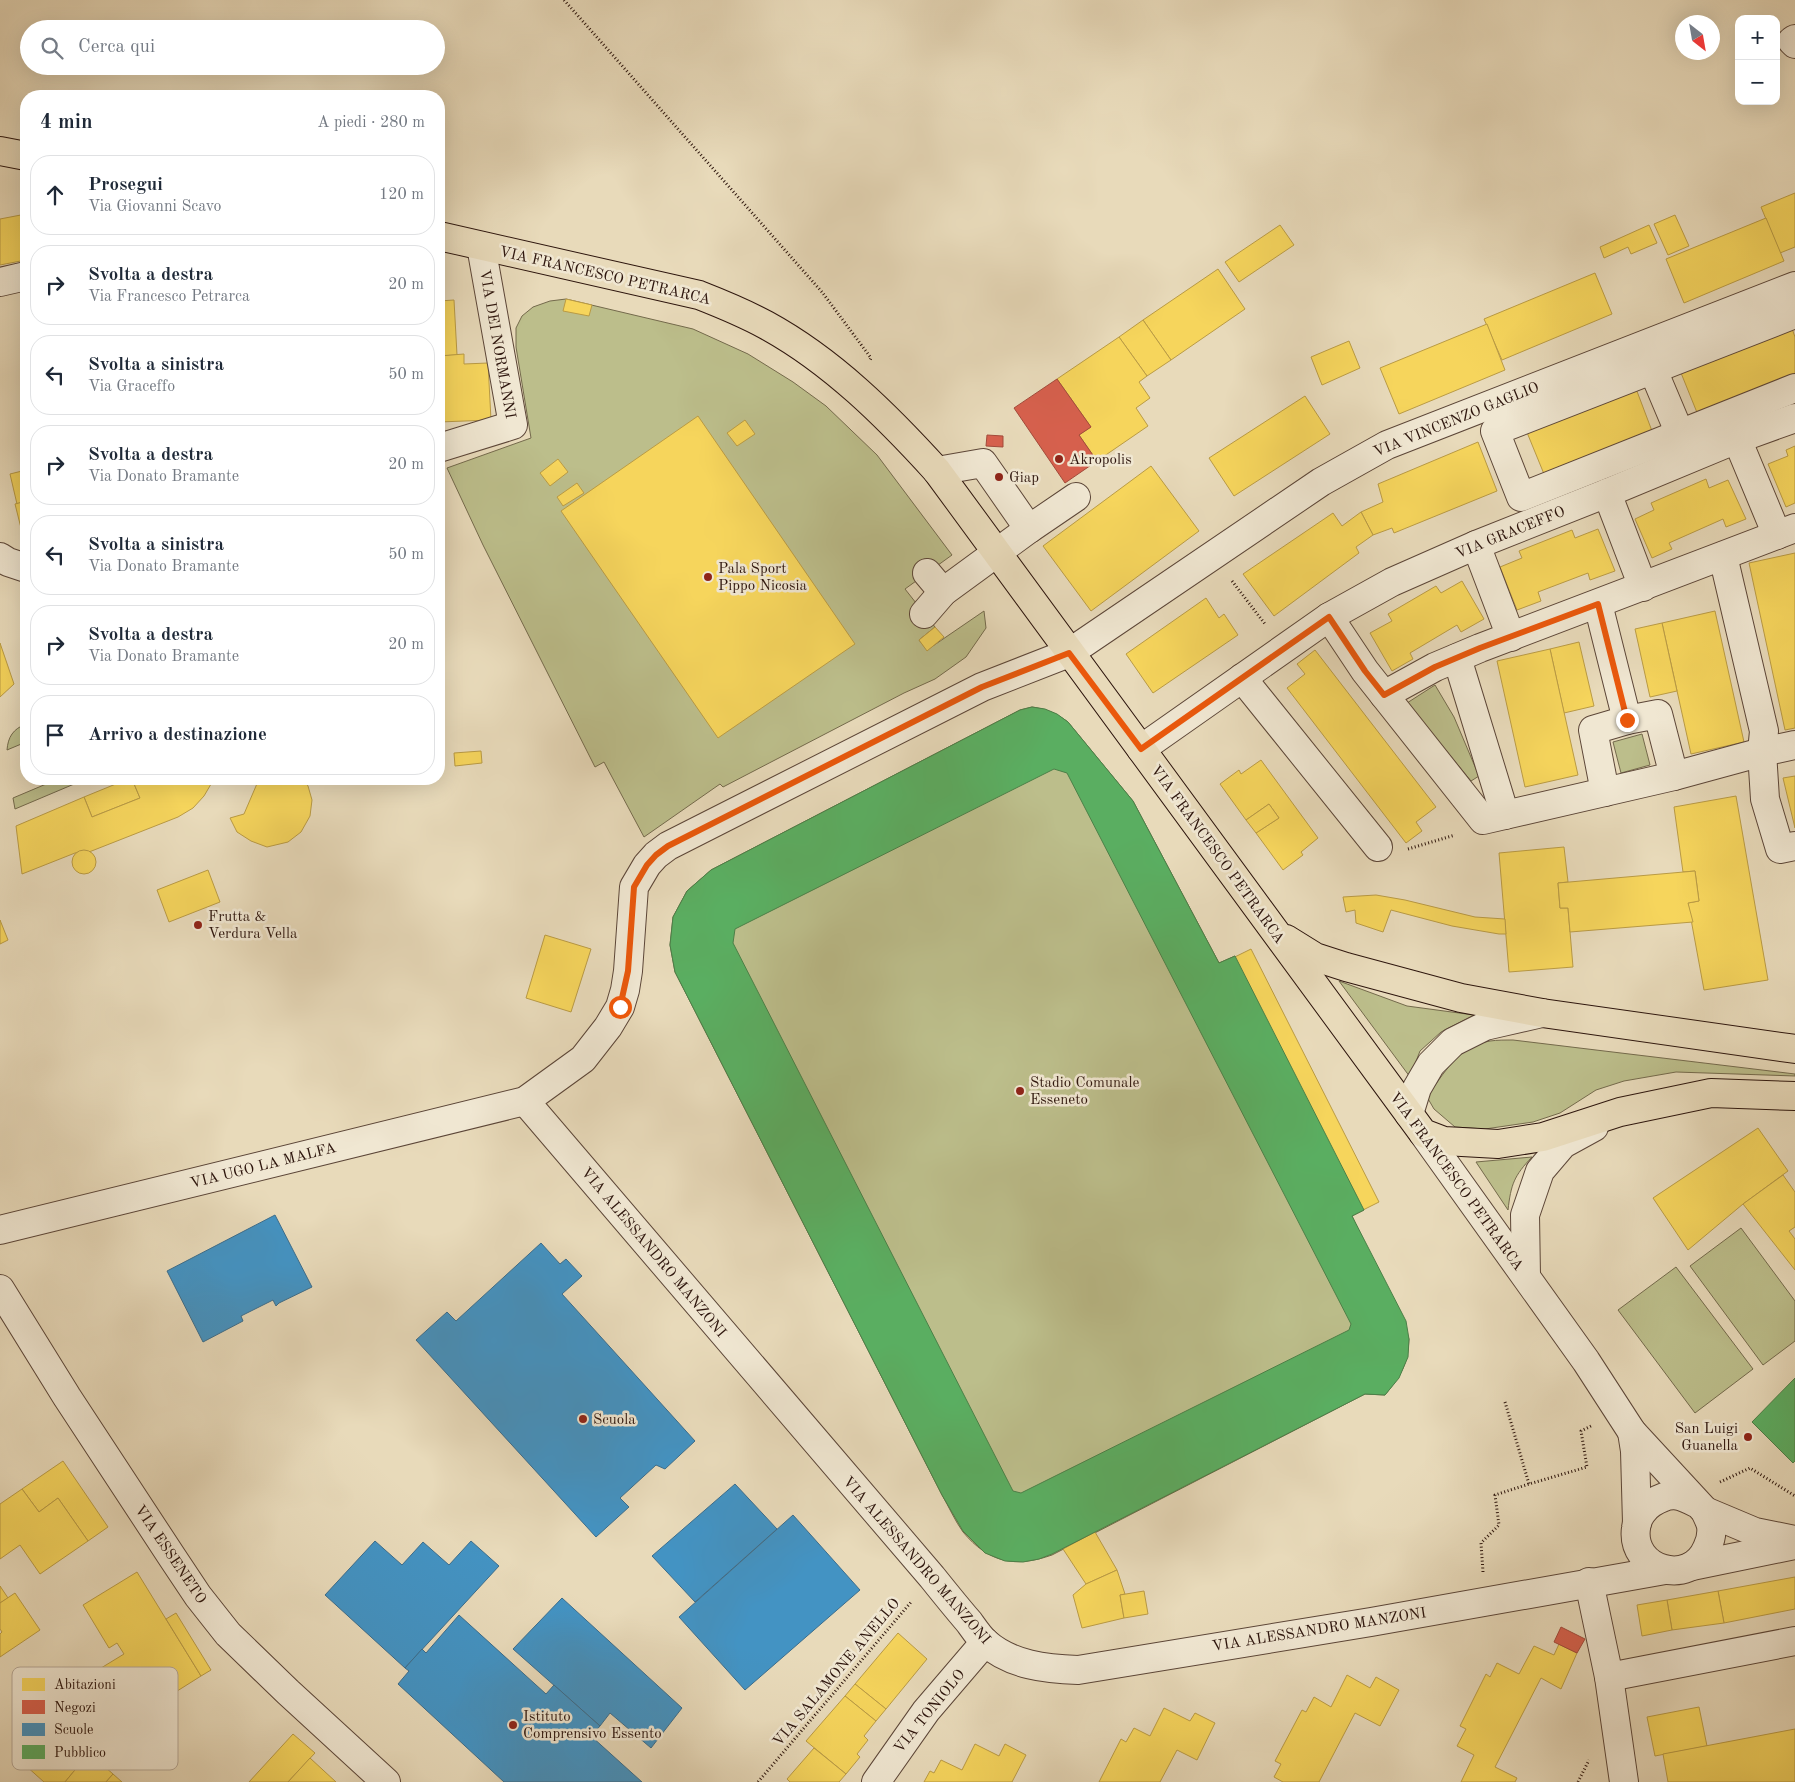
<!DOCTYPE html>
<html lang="it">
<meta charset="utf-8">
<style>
:root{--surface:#fff;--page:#f2f2f3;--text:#1f2937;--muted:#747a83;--line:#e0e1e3}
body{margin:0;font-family:"Old Standard TT",serif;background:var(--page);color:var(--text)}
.controls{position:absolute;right:15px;top:15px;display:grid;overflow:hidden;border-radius:10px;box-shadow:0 5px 20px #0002}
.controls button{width:45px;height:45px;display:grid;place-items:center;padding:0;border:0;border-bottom:1px solid var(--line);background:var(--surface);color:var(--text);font:25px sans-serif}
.compass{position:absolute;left:1675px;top:15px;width:45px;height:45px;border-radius:50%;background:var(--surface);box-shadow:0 5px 20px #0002;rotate:149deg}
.stop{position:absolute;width:15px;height:15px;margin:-11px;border:4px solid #ea580c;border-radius:50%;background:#fff}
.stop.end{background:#ea580c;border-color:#fff;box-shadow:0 1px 5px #0008}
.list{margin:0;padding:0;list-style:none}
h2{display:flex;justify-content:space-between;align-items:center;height:65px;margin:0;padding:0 20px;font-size:21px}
h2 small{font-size:16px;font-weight:400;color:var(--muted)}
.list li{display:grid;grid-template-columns:32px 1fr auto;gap:15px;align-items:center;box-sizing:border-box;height:80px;margin:0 10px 10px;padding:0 10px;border:1px solid var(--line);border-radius:20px}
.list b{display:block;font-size:19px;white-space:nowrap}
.list p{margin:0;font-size:16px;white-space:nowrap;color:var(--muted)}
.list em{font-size:16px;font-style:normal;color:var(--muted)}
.icon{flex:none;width:28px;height:28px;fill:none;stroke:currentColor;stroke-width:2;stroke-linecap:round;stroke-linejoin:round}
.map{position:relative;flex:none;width:1795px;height:1782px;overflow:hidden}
.search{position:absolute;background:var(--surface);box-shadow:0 5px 20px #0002;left:20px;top:20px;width:425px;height:55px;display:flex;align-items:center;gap:12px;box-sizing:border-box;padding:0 18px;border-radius:28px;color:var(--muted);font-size:19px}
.panel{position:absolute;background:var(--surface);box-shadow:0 5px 20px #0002;left:20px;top:90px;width:425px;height:695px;border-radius:20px}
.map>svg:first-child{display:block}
.green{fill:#bcbe8b;stroke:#746a4c}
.homes{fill:#f6d55c;stroke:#ba9b44}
.shops{fill:#d6604d;stroke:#a34a3a}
.schools{fill:#4393c3;stroke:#3c6d8c}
.public{fill:#5aae61;stroke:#4c8048;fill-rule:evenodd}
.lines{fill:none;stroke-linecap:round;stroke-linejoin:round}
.minor-casing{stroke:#5c4638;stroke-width:30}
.major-casing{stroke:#2d150d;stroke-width:30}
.path{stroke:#2d150d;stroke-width:3;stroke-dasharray:1 2.5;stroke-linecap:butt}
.minor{stroke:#f0e7d2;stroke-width:28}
.major{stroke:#e8daba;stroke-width:28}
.route{stroke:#ea580c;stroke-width:6}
.poi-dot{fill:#8f2418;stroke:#f0e7d2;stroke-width:2}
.labels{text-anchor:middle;stroke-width:5;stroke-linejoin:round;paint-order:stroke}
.street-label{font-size:15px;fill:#2d150d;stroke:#f0e7d2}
.poi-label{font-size:15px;fill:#2d150d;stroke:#f0e7d2;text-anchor:start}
.key{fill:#f0e7d2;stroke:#b6a897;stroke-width:1}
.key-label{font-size:14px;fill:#2d150d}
</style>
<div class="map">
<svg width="1795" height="1782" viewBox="0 0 1795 1782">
<rect width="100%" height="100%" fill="#e8daba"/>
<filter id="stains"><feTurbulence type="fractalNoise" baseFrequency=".004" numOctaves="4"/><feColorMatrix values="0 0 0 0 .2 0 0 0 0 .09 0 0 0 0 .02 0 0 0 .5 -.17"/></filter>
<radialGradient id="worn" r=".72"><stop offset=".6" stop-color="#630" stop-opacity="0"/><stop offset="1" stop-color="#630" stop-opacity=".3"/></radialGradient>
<g class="green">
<path d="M566,299l127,30 55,25 45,28 33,24 51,49 75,100 -47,34 30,38 -16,13 8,10 57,-39 2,17 -20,29 -31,22 -31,14 -181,94 -3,-3 -76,53 -40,-75 -9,5 -112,-222 -36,-77 84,-30 -15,-91v-19l6,-12 11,-9 17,-6z"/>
<path d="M1435,685l19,32 25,59 -8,5 -64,-78z"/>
<path d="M1032,707c14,2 24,6 36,15l65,79 86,162 16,-7 129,254 -12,6 57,123c-1,26 -8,36 -24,56l-20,-1 -313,161c-37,13 -63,8 -89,-23 -8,-11 -14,-25 -21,-37l-267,-523 -5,-27 3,-28 14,-26 24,-21 309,-160z"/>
<path d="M26,724v18l-19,8c1,-13 6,-21 19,-26z"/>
<path d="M1642,734l8,31 -29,8 -8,-31z"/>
<path d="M58,779h28l-71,30 -2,-11z"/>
<path d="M1339,981l68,25 67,9 -33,17 -21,19 -10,26z"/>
<path d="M1513,1040l282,34v2l-119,-4 -52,9 -28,9 -36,23 -27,9 -48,7 -30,-2 -21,-18 -7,-12c16,-23 32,-51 63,-56 7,-1 15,-1 23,-1z"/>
<path d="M1532,1157c-18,19 -21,27 -24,53l-32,-48z"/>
<path d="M1741,1228l54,73v40l-32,24 -73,-99z"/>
<path d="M1676,1267l77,102 -58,44 -77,-103z"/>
</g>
<g class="homes">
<path d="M1795,193v54l-15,6 -19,-46z"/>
<path d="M26,214v46l-26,5v-46z"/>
<path d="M1675,215l14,31 -21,9 -14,-31z"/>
<path d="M1766,218l18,43 -100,42 -18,-44z"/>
<path d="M1280,225l14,20 -55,37 -14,-20z"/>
<path d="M1649,225l8,18 -26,11 -3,-7 -24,11 -4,-11z"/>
<path d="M1218,269l27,40 -74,51 -28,-40z"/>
<path d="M1595,273l17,41 -110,46 -18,-41z"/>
<path d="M566,299l26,6 -3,11 -26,-5z"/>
<path d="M454,300l3,55 -18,1v-55z"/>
<path d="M1143,320l28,40 -24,16 -28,-39z"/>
<path d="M1790,323l5,14v39l-97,39 -19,-47z"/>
<path d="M1487,324l18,46 -106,44 -19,-46z"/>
<path d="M1119,337l28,39 -8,6 11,16 -14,10 12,18 -51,35 -18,-26 12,-8 -34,-48z"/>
<path d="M1349,341l11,27 -38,17 -11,-28z"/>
<path d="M464,354v10l24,-1 3,57 -52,2v-66z"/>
<path d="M1635,386l17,45 -108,43 -18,-44z"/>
<path d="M1305,396l25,38 -96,62 -25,-38z"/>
<path d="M698,416l157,228 -137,94 -157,-227z"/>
<path d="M745,420l10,14 -18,12 -10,-13z"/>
<path d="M1478,442l19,49 -103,42 -2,-5 -19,7 -12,-23 22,-10 -5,-18z"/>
<path d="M1795,446v57l-9,4 -18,-43 20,-8 -2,-6z"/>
<path d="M558,459l10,13 -18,14 -10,-13z"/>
<path d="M1151,466l48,65 -108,80 -48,-65z"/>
<path d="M26,470v31l-9,3 -7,-30z"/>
<path d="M1706,479l3,9 19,-8 18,39 -20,8 -3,-8 -54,24 3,6 -20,9 -17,-39 19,-9 -3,-7z"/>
<path d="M577,483l7,10 -21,13 -6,-9z"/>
<path d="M26,501v39h-2l-9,-36z"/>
<path d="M1361,512l12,23 -17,12 3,6 -85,63 -31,-42 90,-61 9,13z"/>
<path d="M1598,529l17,42 -25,9 -2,-7 -50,19 3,9 -24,9 -17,-43 22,-9 -3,-7 53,-21 3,8z"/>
<path d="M1795,553v175l-10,2 -36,-167z"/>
<path d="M1462,581l22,38 -23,13 -4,-7 -47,28 3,6 -21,12 -22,-38 22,-12 -4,-7 48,-28 5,7z"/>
<path d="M1206,598l13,20 5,-4 14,21 -85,58 -27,-39z"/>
<path d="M1715,611l29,131 -53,12 -29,-131z"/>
<path d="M1662,623l15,68 -27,6 -15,-68z"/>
<path d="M935,627l9,10 -17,14 -8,-11z"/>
<path d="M1579,642l15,64 -30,7 -14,-64z"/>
<path d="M0,643l14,41 -14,13z"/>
<path d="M1550,649l28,126 -53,12 -28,-126z"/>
<path d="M1315,650l121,157 -20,15 6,9 -16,12 -119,-155 18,-14 -8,-10z"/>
<path d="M481,751l1,12 -27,3 -1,-13z"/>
<path d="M1261,760l57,78 -17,14 2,3 -20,15 -27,-37 23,-15 -10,-14 -23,16 -26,-36 19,-14 2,4z"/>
<path d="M1795,776v52l-12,-50z"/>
<path d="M128,779h4l8,19 -48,19 -8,-20z"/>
<path d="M132,779h82l-10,17 -11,12 -15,9 -89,35 -6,-1 -8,2 -53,21 -6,-48 68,-29 8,20 48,-19z"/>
<path d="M259,779h44l5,7 4,14 -2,16 -9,16 -13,10 -21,5 -16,-6 -14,-9 -7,-14 14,-4z"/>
<path d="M1736,796l32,184 -64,10 -16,-87 11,-2 -4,-30 -12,1 -9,-65z"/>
<path d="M1269,804l10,14 -23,15 -10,-13z"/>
<path d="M1564,847l4,35 -10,1 2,25h8l5,59 -64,5 -10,-119z"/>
<circle cx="84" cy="862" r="12"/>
<path d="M208,870l12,32 -51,20 -12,-32z"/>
<path d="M1695,871l4,30 -11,2 5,19 -123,10 -2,-24h-8l-2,-25z"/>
<path d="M1376,895l29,5 70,17 30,2 1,15h-7l-47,-8 -61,-16 -8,22 -27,-9 -1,-13 -9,2 -3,-15z"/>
<path d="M0,920l8,20 -8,4z"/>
<path d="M545,935l46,14 -20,63 -45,-14z"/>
<path d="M1251,949l128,253 -66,33 -129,-253z"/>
<path d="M1758,1128l30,43 -45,33 -55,46 -35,-52z"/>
<path d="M1783,1175l12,17v35l-6,4 6,8v31l-52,-66z"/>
<path d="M63,1461l45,66 -20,14 -30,-43 -19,14 -17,-23z"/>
<path d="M22,1489l17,23 19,-14 30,43 -48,33 -20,-29 -20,14v-55z"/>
<path d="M1095,1532l22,38 -31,14 -23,-35z"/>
<path d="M1117,1570l8,24 -5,1 4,23 -42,10 -9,-33 13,-11z"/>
<path d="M137,1572l64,104 -73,46 -17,-27 -8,5 -15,-24 36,-22 -7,-11 -8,5 -26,-43z"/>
<path d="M1795,1577v32l-71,14 -6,-32z"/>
<path d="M0,1586l8,12 -8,5z"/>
<path d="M1144,1591l4,23 -24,4 -4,-23z"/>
<path d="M1718,1591l6,32 -52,7 -5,-30z"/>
<path d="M15,1593l25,37 -40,27v-23l2,-2 -2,-3v-26z"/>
<path d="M1667,1600l5,30 -30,6 -5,-31z"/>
<path d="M176,1613l35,57 -10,6 -35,-57z"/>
<path d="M898,1633l29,26 -41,50 -31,-25z"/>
<path d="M1559,1644l18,9 -16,36 -20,-11 -46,89 22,11 -2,4h-54l13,-27 -17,-9 9,-17 -6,-3 26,-52 4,3 7,-14 22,11 15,-28 20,9z"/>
<path d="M1347,1675l23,13 6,-11 23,13 -19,36 -25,-13 -36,69h-36l-9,-5 7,-13 -6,-3 27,-51 4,2 8,-15 17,10z"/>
<path d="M855,1684l31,25 -10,12 -31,-25z"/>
<path d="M845,1696l31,25 -12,15 4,4 -11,14 3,3 -14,17 -40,-33z"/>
<path d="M1699,1707l8,39 -52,10 -8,-39z"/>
<path d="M1164,1708l26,13 5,-8 20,10 -18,37 -20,-10 -17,32h-61l22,-43 5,3 8,-14 16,8z"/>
<path d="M50,1719l39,34 -24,29h-21l-28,-25z"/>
<path d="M1795,1729v53h-127l-5,-28z"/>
<path d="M293,1734l22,19 -27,29h-39z"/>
<path d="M975,1744l24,12 6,-12 21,11 -14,27h-88l6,-11 4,2 7,-13 21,10z"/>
<path d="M814,1748l32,26 -7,8h-49l-3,-3z"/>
<path d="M89,1753l24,21 -7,8h-41z"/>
<path d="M310,1758l26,24h-48z"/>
<path d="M113,1774l9,8h-16z"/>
</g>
<g class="shops">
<path d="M1057,379l34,48 -12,8 18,26 -32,22 -51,-75z"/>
<path d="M987,435l16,1v11l-17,-1z"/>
<path d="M1561,1627l24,12 -8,14 -23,-11z"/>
</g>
<g class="schools">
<path d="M275,1215l37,72 -33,16 -3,3 -3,-6 -32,16 2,5 -40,21 -36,-71z"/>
<path d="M541,1243l19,21 6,-5 16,17 -20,18 133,147 -30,28 -9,-4 -36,33 9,9 -33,30 -180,-197 31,-28 9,9z"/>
<path d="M735,1484l42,45 -82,73 -43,-46z"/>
<path d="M793,1515l67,75 -115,100 -66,-73z"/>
<path d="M375,1541l27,24 21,-23 26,23 22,-24 28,25 -94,102 -80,-73z"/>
<path d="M562,1598l120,110 -31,40 -41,-35 -10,13 -87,-77z"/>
<path d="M459,1615l87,79 8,-9 46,41 -9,10 51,46h-138l-106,-98 11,-13 -4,-3 17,-19 4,4z"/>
</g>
<g class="public">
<path d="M1032,707l13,2 12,5 11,8 65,79 86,162 16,-7 129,254 -12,6 54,105 3,18 -1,18 -9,21 -14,17 -20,-1 -313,160 -13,5 -16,3 -18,-1 -20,-8 -22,-22 -21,-36 -267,-523 -5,-27 3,-28 14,-26 24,-21 309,-160zM1054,769l13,4 284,551 -2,6 -328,163 -8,-2 -280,-548 2,-14z"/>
<path d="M1795,1378v83l-2,2 -41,-41z"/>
</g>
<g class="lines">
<g class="minor-casing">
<g id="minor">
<path d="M1795,39l-3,2 3,3"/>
<path d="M0,282l26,-6"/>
<path d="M1795,314l-300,117 26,66 274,-109"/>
<path d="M1653,370l27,64"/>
<path d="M1737,439l40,96"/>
<path d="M439,448l74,-23 -32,-179"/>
<path d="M937,471l46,-8 46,66"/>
<path d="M1607,493l36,94"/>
<path d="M1476,545l35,92"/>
<path d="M1723,556l41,175 -2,21 3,47 15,50 15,-3"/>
<path d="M0,557l8,5 18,6"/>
<path d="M927,573l16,19"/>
<path d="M1598,604l29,116"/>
<path d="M924,614l19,-22 86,-63 47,-32"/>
<path d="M1329,617l36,54 118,149 191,-44 88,-24 33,-7"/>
<path d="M1457,658l48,157"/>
<path d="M1242,678l136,169"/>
<path d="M1384,695l51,-28 45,-19 315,-120"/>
<path d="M1141,749l188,-132 63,-35 84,-37 131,-52 130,-54 58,-21"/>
<path d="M1605,792l-12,-62 34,-10 31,-6 16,62"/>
<path d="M525,1101l407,476c12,15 24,30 37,45 5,7 11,16 17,21 25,22 60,26 92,27l293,-48 294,-52"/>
<path d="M1409,1114l8,-26 14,-24 22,-22 32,-16 57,-13"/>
<path d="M1423,1133l163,228 46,71 73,79c2,5 5,10 6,15 1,7 -1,16 -4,22 -17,40 -77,22 -71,-20 1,-10 8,-20 16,-25 19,-12 27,-9 46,1"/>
<path d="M0,1230l525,-129 58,-42 25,-32 12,-20 5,-17 3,-19 6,-84 13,-22 9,-10 12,-9 314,-159 87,-34 252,-171 66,-37 408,-159"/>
<path d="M1526,1276l-1,-61 15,-44 23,-27 31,-17"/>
<path d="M0,1289l67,108 105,160 26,39 30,38 60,58 98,90"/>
<path d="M1632,1432l3,19 2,72"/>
<path d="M1705,1511l50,21 40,8"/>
<path d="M1692,1566l103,-21"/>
<path d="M1589,1582l20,95 15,105"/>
<path d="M1609,1677l186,-36"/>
<path d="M876,1782l50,-71 59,-69"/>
</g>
</g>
<g class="major-casing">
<g id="major">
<path d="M0,151l26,5"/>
<path d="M439,236l260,59c23,9 45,18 67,30 66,36 121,91 171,146l486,662 21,8 54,3 45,-7 77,-25 91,-19 84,3"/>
<path d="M1286,939l29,18 31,10 115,31 81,15 253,36"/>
</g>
</g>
<g class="path">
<path d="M564,0l258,292 49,66 -1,2"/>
<path d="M1232,581l33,43"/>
<path d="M1408,849l47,-14"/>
<path d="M1505,1402l24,82 58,-17 -6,-36 10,-5"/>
<path d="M1720,1482l30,-14 45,28"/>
<path d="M1483,1572l-2,-29 18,-18 -4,-30 34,-11"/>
<path d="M758,1782l154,-181"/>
<path d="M1578,1782l11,-22"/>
</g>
<use href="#minor" class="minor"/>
<use href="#major" class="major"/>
</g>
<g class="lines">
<path class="route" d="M620,1007l8,-36 6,-84 13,-22 9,-10 12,-9 314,-159 87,-34 72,96 188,-132 36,54 19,24 51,-28 45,-19 118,-44 29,116"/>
</g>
<g class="poi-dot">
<circle cx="1059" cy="459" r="5"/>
<circle cx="999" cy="477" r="5"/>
<circle cx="708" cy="577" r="5"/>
<circle cx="198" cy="925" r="5"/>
<circle cx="1020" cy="1091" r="5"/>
<circle cx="583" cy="1419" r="5"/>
<circle cx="1748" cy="1437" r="5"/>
<circle cx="513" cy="1725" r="5"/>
</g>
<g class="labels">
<g class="street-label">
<text transform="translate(605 275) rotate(13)" y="5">VIA FRANCESCO PETRARCA</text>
<text transform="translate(498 344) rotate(80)" y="5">VIA DEI NORMANNI</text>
<text transform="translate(1456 419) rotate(-22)" y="5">VIA VINCENZO GAGLIO</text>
<text transform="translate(1510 532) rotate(-22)" y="5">VIA GRACEFFO</text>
<text transform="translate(1218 854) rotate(54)" y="5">VIA FRANCESCO PETRARCA</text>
<text transform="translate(263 1165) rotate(-14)" y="5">VIA UGO LA MALFA</text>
<text transform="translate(1457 1181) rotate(54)" y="5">VIA FRANCESCO PETRARCA</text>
<text transform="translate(654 1252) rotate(50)" y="5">VIA ALESSANDRO MANZONI</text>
<text transform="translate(171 1554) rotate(56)" y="5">VIA ESSENETO</text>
<text transform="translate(917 1560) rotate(49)" y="5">VIA ALESSANDRO MANZONI</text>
<text transform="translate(1319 1629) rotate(-9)" y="5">VIA ALESSANDRO MANZONI</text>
<text transform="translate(836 1672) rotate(-50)" y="5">VIA SALAMONE ANELLO</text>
<text transform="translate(929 1711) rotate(-51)" y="5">VIA TONIOLO</text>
</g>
<g class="poi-label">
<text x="1069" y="464">Akropolis</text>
<text x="1009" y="482">Giap</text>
<text x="718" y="573">Pala Sport<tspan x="718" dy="17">Pippo Nicosia</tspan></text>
<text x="208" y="921">Frutta &amp;<tspan x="208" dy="17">Verdura Vella</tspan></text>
<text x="1030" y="1087">Stadio Comunale<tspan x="1030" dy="17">Esseneto</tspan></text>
<text x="593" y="1424">Scuola</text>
<text x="1738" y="1433" text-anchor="end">San Luigi<tspan x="1738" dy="17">Guanella</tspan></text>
<text x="523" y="1721">Istituto<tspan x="523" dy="17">Comprensivo Essento</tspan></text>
</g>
</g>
<rect x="12" y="1667" width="166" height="103" rx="8" class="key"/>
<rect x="22" y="1678" width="23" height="13" fill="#f6d55c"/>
<rect x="22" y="1700" width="23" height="14" fill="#d6604d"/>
<rect x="22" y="1723" width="23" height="13" fill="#4393c3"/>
<rect x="22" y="1745" width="23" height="14" fill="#5aae61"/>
<g class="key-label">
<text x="54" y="1689">Abitazioni</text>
<text x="54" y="1712">Negozi</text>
<text x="54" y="1734">Scuole</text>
<text x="54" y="1757">Pubblico</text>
</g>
<rect width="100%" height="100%" filter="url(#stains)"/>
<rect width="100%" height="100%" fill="url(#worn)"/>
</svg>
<div class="controls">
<button>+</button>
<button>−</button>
</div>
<svg class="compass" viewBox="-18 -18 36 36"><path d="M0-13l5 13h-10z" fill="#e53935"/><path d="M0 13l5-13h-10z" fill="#747a83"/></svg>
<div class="stop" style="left:620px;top:1007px"></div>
<div class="stop end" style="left:1627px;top:720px"></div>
<div class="search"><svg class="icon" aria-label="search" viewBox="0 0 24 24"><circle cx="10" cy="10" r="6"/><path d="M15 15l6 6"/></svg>Cerca qui</div>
<section class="panel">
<h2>4 min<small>A piedi · 280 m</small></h2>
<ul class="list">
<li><svg class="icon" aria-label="ahead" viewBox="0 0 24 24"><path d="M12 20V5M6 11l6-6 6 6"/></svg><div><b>Prosegui</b><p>Via Giovanni Scavo</p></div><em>120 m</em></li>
<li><svg class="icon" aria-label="right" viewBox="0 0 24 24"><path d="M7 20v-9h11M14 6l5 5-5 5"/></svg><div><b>Svolta a destra</b><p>Via Francesco Petrarca</p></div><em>20 m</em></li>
<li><svg class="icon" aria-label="left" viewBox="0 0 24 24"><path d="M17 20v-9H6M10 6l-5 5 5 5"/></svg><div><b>Svolta a sinistra</b><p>Via Graceffo</p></div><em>50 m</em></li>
<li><svg class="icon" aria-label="right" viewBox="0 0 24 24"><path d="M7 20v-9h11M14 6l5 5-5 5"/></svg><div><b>Svolta a destra</b><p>Via Donato Bramante</p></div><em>20 m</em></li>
<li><svg class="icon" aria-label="left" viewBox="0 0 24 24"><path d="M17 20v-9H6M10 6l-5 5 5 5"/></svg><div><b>Svolta a sinistra</b><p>Via Donato Bramante</p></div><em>50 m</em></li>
<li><svg class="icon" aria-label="right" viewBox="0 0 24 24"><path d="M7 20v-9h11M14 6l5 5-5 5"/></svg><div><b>Svolta a destra</b><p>Via Donato Bramante</p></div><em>20 m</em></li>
<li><svg class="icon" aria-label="arrive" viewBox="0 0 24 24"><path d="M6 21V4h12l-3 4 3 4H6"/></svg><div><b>Arrivo a destinazione</b></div></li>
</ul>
</section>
</div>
